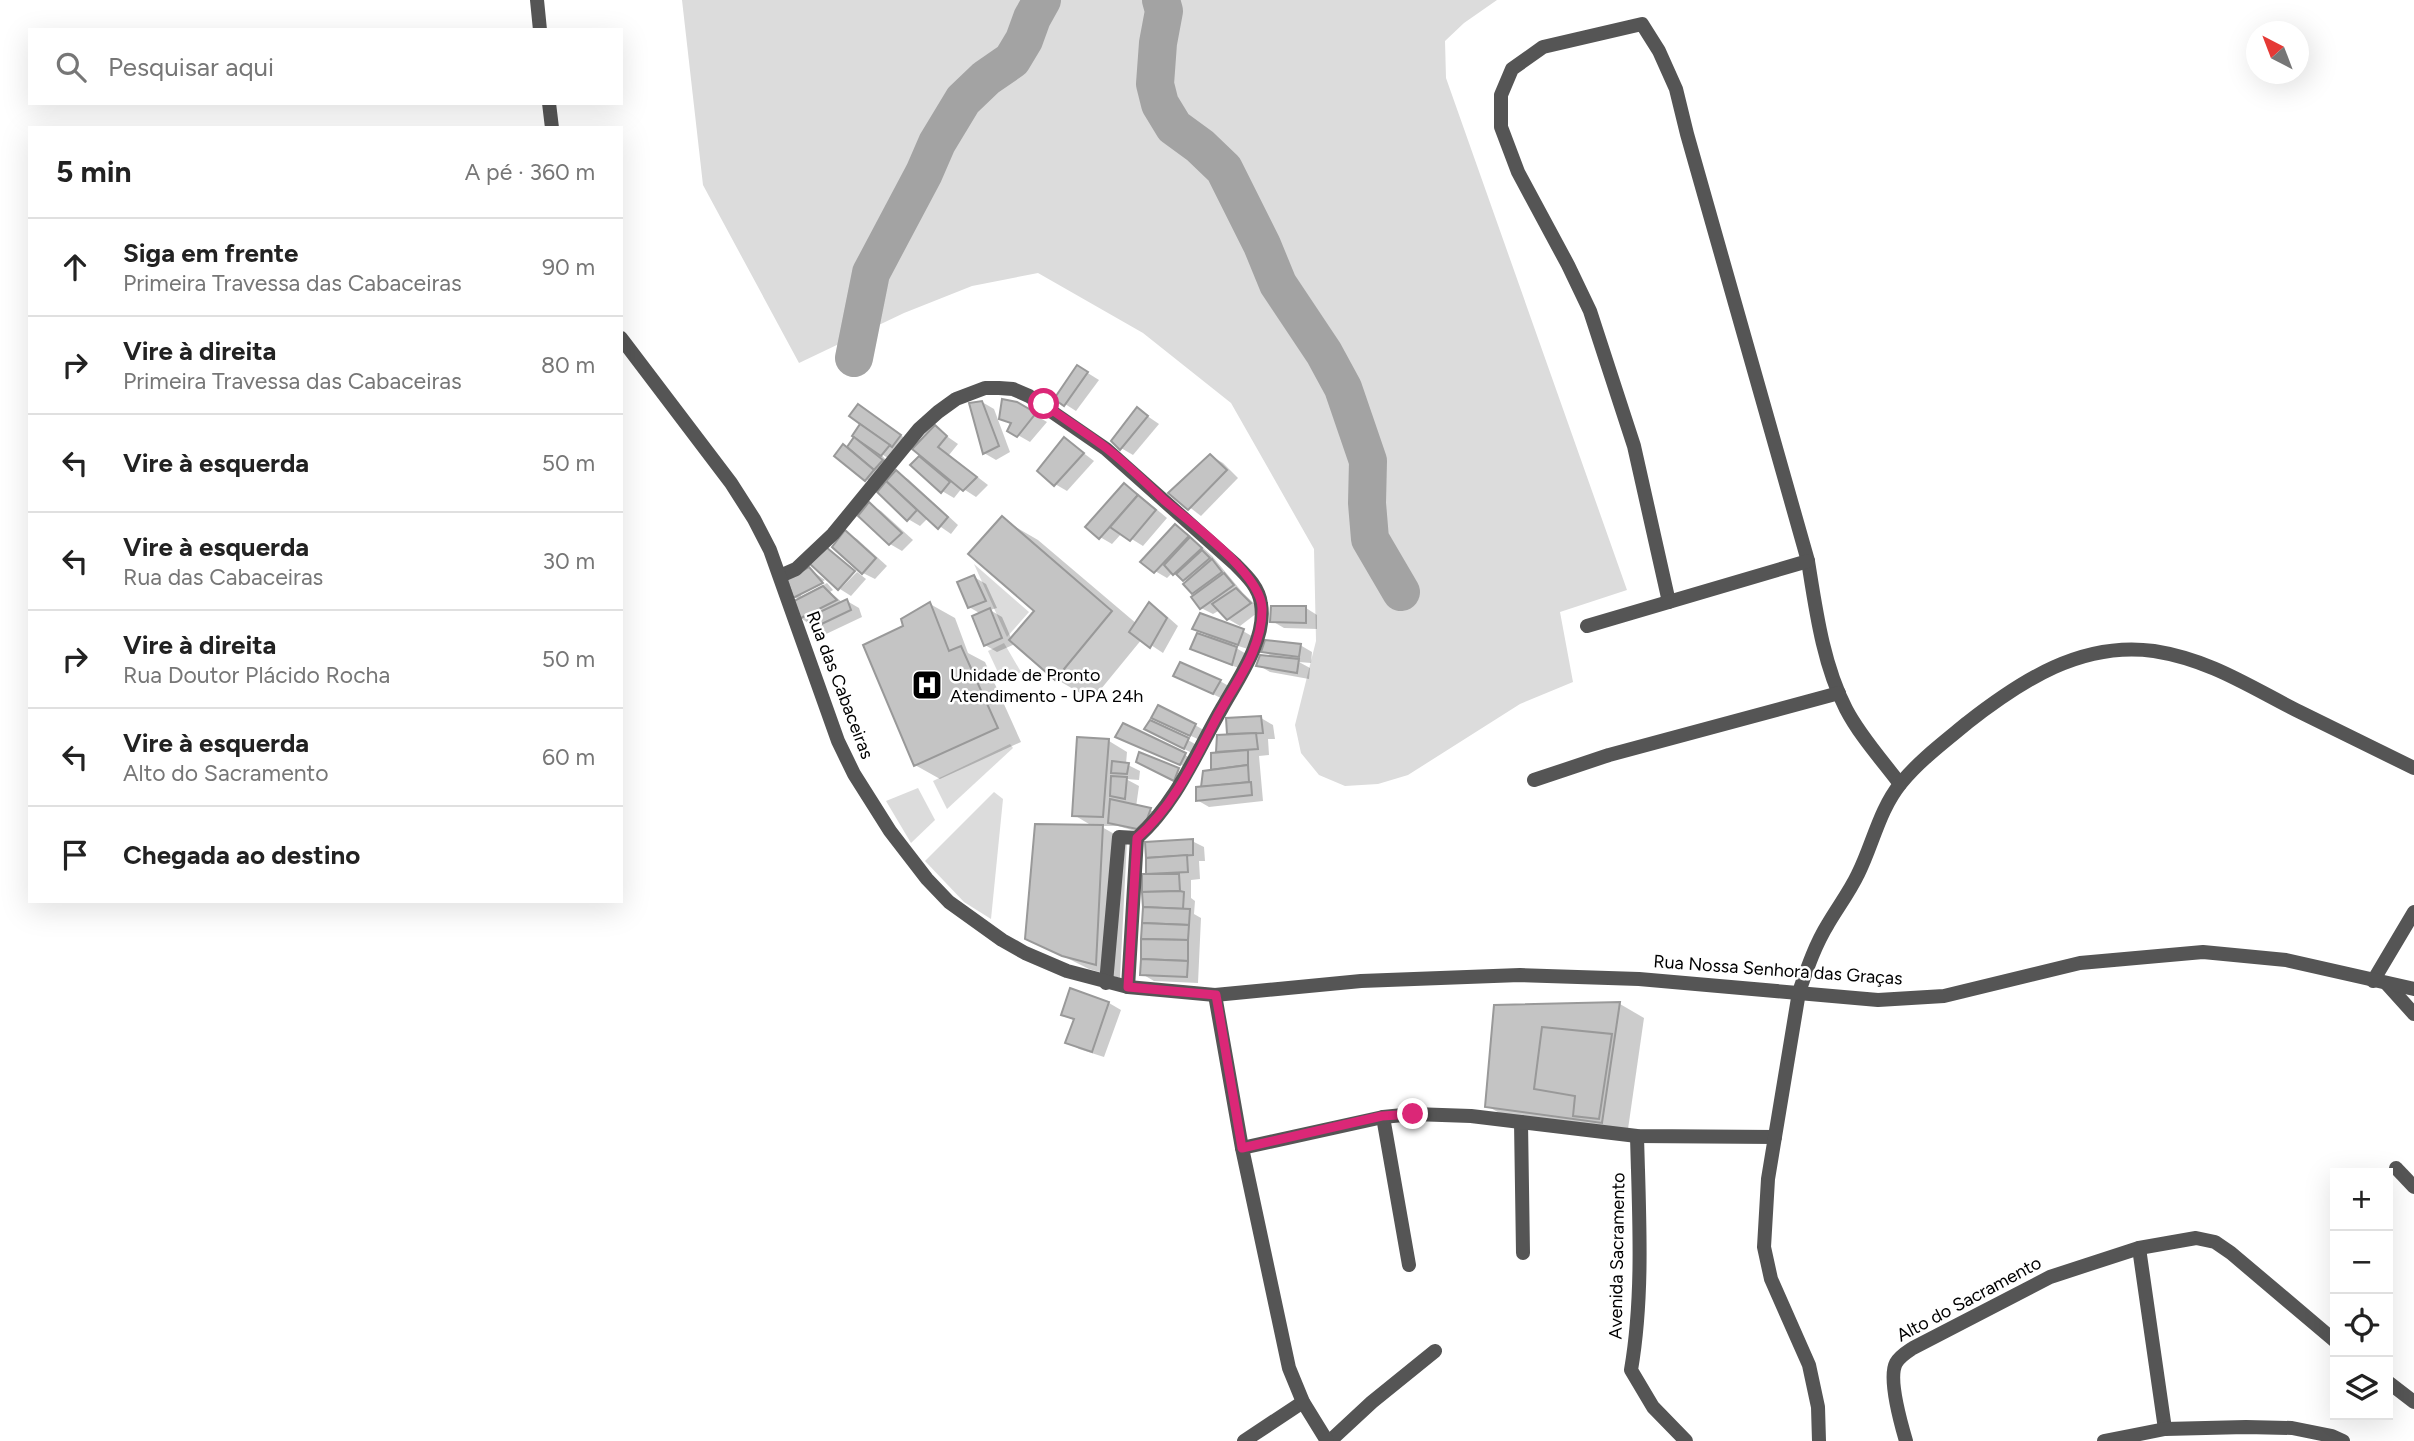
<!DOCTYPE html>
<html lang="pt">
<meta charset="utf-8">
<style>
:root{--surface:#fff;--page:#f6f6f6;--text:#222;--muted:#767676;--line:#e0e0e0}
body{margin:0;font-family:Figtree,sans-serif;background:var(--page);color:var(--text)}
.controls{position:absolute;right:21px;bottom:21px;display:grid;overflow:hidden;border-radius:0px;box-shadow:0 7px 28px #0002}
.controls button{width:63px;height:63px;display:grid;place-items:center;padding:0;border:0;border-bottom:2px solid var(--line);background:var(--surface);color:var(--text);font:35px sans-serif}
.compass{position:absolute;left:2246px;top:21px;width:63px;height:63px;border-radius:50%;background:var(--surface);box-shadow:0 7px 28px #0002;rotate:318deg}
.stop{position:absolute;width:21px;height:21px;margin:-16px;border:5px solid #db2777;border-radius:50%;background:#fff}
.stop.end{background:#db2777;border-color:#fff;box-shadow:0 2px 7px #0008}
.list{margin:0;padding:0;list-style:none}
h2{display:flex;justify-content:space-between;align-items:center;height:91px;margin:0;padding:0 28px;font-size:30px}
h2 small{font-size:23px;font-weight:400;color:var(--muted)}
.list li{display:grid;grid-template-columns:46px 1fr auto;gap:21px;align-items:center;box-sizing:border-box;height:98px;padding:0 28px;border-top:2px solid var(--line)}
.list b{display:block;font-size:26px;white-space:nowrap}
.list p{margin:0;font-size:23px;white-space:nowrap;color:var(--muted)}
.list em{font-size:23px;font-style:normal;color:var(--muted)}
.icon{flex:none;width:38px;height:38px;fill:none;stroke:currentColor;stroke-width:2;stroke-linecap:round;stroke-linejoin:round}
.map{position:relative;flex:none;width:2414px;height:1441px;overflow:hidden}
.search{position:absolute;background:var(--surface);box-shadow:0 7px 28px #0002;left:28px;top:28px;width:595px;height:77px;display:flex;align-items:center;gap:18px;box-sizing:border-box;padding:0 24px;border-radius:0px;color:var(--muted);font-size:26px}
.panel{position:absolute;background:var(--surface);box-shadow:0 7px 28px #0002;left:28px;top:126px;width:595px;height:777px;border-radius:0px}
.map>svg:first-child{display:block}
.green{fill:#dcdcdc}
.shadow{fill:#0003}
.lines{fill:none;stroke-linecap:round;stroke-linejoin:round}
.river{stroke:#a3a3a3;stroke-width:38}
.building{fill:#c4c4c4;stroke:#999;stroke-width:2}
.minor{stroke:#555;stroke-width:14}
.tertiary{stroke:#555;stroke-width:14}
.route{stroke:#db2777;stroke-width:9}
.labels{text-anchor:middle;stroke-width:5;stroke-linejoin:round;paint-order:stroke}
.poi-label{font-size:18px;fill:#000;stroke:#fff;text-anchor:start}
.street-label{font-size:18px;fill:#000;stroke:#fff}
</style>
<div class="map">
<svg width="2414" height="1441" viewBox="0 0 2414 1441">
<rect width="100%" height="100%" fill="#fff"/>
<g class="green">
<path d="M682,0h815l-33,23 -19,18 1,37 181,512 -67,22 13,70 -53,22 -112,71 -30,9 -33,2 -26,-11 -18,-22 -6,-28 21,-84 -2,-92 -83,-146 -88,-70 -105,-60 -66,13 -68,27 -105,50 -96,-178z"/>
<path d="M974,564l55,48 -22,25z"/>
<path d="M1004,643l17,29 -18,11 -15,-32z"/>
<path d="M1010,744l3,4 -66,61 -14,-28z"/>
<path d="M918,788l17,32 -24,23 -25,-42z"/>
<path d="M994,792l9,7 -12,120 -27,-17 -39,-41z"/>
</g>
<g class="shadow">
<path d="M1078,367l21,13 -23,31 -11,-7z"/>
<path d="M982,402l12,7 16,43 -14,8 -12,-7z"/>
<path d="M1016,404l31,18 -17,20 -21,-12 3,-5 -11,-7z"/>
<path d="M1137,409l22,15 -26,31 -12,-7z"/>
<path d="M870,414l42,29 -18,19 -14,-9 13,15 -15,18 -12,-7 -18,-30z"/>
<path d="M935,428l23,16 -9,11 39,30 -12,12 -14,-9 -8,10 -12,-7 -30,-26 10,-10z"/>
<path d="M1065,439l29,22 -27,30 -12,-7z"/>
<path d="M1211,456l12,7 15,15 -37,38 -30,-23z"/>
<path d="M896,473l12,6 50,46 -7,9 -23,-16 -8,8 -12,-7 -29,-27z"/>
<path d="M1124,485l12,7 31,26 -24,28 -21,-13 -10,11 -12,-7z"/>
<path d="M869,504l12,7 32,29 -11,11 -12,-7 -29,-28z"/>
<path d="M1002,519l36,21 99,84 12,-19 12,6 17,15 -15,27 -21,-14 -50,61 -36,-21 -41,-35 -18,8 -12,-7 -4,-31 -12,-7 5,-30 12,7 11,24 -7,2 12,7 10,23 25,-29z"/>
<path d="M1175,526l12,7 25,23 31,37 18,17 -21,16 -12,-7 -8,-9 -7,4 -12,-6 -4,-13 -9,-13 -15,-10 -6,6 -12,-7z"/>
<path d="M845,532l12,7 30,27 -12,13 -12,-6z"/>
<path d="M809,569l16,11 -24,12v4l26,-13 6,7 -3,2 13,11 4,-2 12,7 3,9 -38,18 -23,-17 -1,-18 -5,-3z"/>
<path d="M857,572l9,7 -15,17 -11,-7z"/>
<path d="M930,604l25,14 13,35 17,9 36,80 -81,37 -25,-14 -9,-139z"/>
<path d="M1306,608l11,7v14l-33,-1 -12,-7z"/>
<path d="M1194,628l49,3 12,7 -4,12 -19,-6 -1,1 17,10 -4,15 -40,-15 -12,-7 18,-11z"/>
<path d="M1300,645l12,7 -1,11 -12,-1 11,6 -1,11 -39,-7 -12,-7 17,-7 -12,-7z"/>
<path d="M1175,676l45,5 12,7 -7,12z"/>
<path d="M1261,718l12,7 2,14h-7l1,16 -10,1 4,45 -54,6 -12,-7 15,-29 6,-17 1,-18h9v-16z"/>
<path d="M1165,724l30,1 12,7 -5,9z"/>
<path d="M1117,736l68,19 11,7 -4,8z"/>
<path d="M1158,736l30,4 12,7 -4,8z"/>
<path d="M1109,741l18,11 -1,12 14,7 -1,9 -13,-1 13,7 -3,21 14,3 12,6 -3,10 -10,9 -31,-9h-18l27,15 -7,137 -31,-9 -62,-31 67,-111 -20,-12z"/>
<path d="M1192,841l12,6 1,14h-6l1,18 -9,1v18l4,3 -1,13 7,4 -3,65 -44,-2 -12,-7 6,-98 -1,-32z"/>
<path d="M1071,990l38,13 12,7 -17,47 -25,-8 -11,-7 7,-21 -12,-7z"/>
<path d="M1620,1004l24,14 -17,118 -115,-16 -25,-14z"/>
</g>
<g class="lines">
<g class="river">
<path d="M1161,0l3,11 -6,32 -3,41 5,20 14,23 26,19 24,23 38,76 16,39 46,69 19,35 25,73 -1,42 3,36 31,53"/>
<path d="M854,358l17,-85 53,-100 13,-30 26,-43 23,-22 26,-18 12,-20 8,-22 10,-18"/>
</g>
</g>
<g class="building">
<path d="M1077,365l11,7 -24,34 -10,-7z"/>
<path d="M1002,399l15,3 19,11 -19,24 -10,-6 4,-8 -12,-4z"/>
<path d="M982,401l17,45 -16,8 -14,-51z"/>
<path d="M858,404l43,31 -9,12 -43,-31z"/>
<path d="M1137,407l11,9 -28,34 -9,-9z"/>
<path d="M860,424l30,21 -9,11 -29,-20z"/>
<path d="M935,425l12,11 -9,11 39,30 -14,14 -51,-42z"/>
<path d="M854,437l29,23 -9,10 -27,-23z"/>
<path d="M1064,437l20,16 -30,33 -17,-15z"/>
<path d="M843,444l31,26 -9,11 -31,-25z"/>
<path d="M1210,454l17,16 -39,40 -20,-17z"/>
<path d="M919,456l31,26 -9,11 -31,-28z"/>
<path d="M896,470l52,47 -10,12 -52,-48z"/>
<path d="M886,481l31,29 -10,11 -30,-29z"/>
<path d="M1124,483l14,12 -39,44 -14,-12z"/>
<path d="M1138,495l18,15 -26,31 -20,-14z"/>
<path d="M869,502l33,31 -13,12 -31,-29z"/>
<path d="M1002,516l110,95 -57,69 -46,-40 25,-29 -66,-57z"/>
<path d="M1175,524l14,12 -35,37 -14,-11z"/>
<path d="M845,530l31,28 -14,16 -30,-27z"/>
<path d="M1190,537l12,11 -29,27 -9,-10z"/>
<path d="M826,547l29,24 -17,19 -28,-26z"/>
<path d="M1202,550l8,8 -27,23 -7,-7z"/>
<path d="M1212,559l10,13 -30,22 -9,-10z"/>
<path d="M809,567l14,16 -30,15 -6,-19z"/>
<path d="M1224,573l10,12 -34,24 -9,-12z"/>
<path d="M974,575l12,26 -18,7 -11,-26z"/>
<path d="M823,586l14,14 -38,19 -5,-18z"/>
<path d="M1236,588l15,15 -24,17 -15,-16z"/>
<path d="M847,599l4,11 -40,19 -4,-11z"/>
<path d="M930,602l19,49 12,-5 37,82 -84,38 -51,-121 40,-19 -2,-7z"/>
<path d="M1149,602l18,16 -17,30 -21,-16z"/>
<path d="M1271,606h35v17l-36,-1z"/>
<path d="M990,608l12,30 -18,8 -12,-30z"/>
<path d="M1200,613l44,16 -6,16 -46,-16z"/>
<path d="M1197,633l40,14 -5,18 -42,-16z"/>
<path d="M1265,640l36,4 -2,13 -38,-5z"/>
<path d="M1260,655l39,4 -2,14 -41,-7z"/>
<path d="M1180,662l41,18 -8,14 -40,-18z"/>
<path d="M1158,705l38,19 -6,12 -39,-18z"/>
<path d="M1261,716l2,17 -36,1 -1,-16z"/>
<path d="M1150,720l39,18 -5,11 -40,-20z"/>
<path d="M1123,723l63,30 -6,12 -65,-28z"/>
<path d="M1256,733l2,16 -42,3 1,-17z"/>
<path d="M1077,737l32,2 -6,78 -31,-1z"/>
<path d="M1248,750v15l-37,5v-17z"/>
<path d="M1139,752l40,16 -5,13 -38,-19z"/>
<path d="M1112,761l17,2 -2,11 -16,-1z"/>
<path d="M1248,765l1,17 -48,5 2,-16z"/>
<path d="M1111,776l16,1 -2,22 -15,-3z"/>
<path d="M1251,782l1,13 -56,6v-14z"/>
<path d="M1110,799l41,9 -4,11 -10,10 -29,-6z"/>
<path d="M1035,824l68,1 -7,140 -34,-9 -37,-17z"/>
<path d="M1193,839v16l-47,3 -1,-16z"/>
<path d="M1187,855l1,17 -42,2v-16z"/>
<path d="M1142,874h37l1,17 -38,1z"/>
<path d="M1180,891l4,1 -1,17 -40,-2 -1,-15z"/>
<path d="M1143,907l47,2 -1,16 -47,-2z"/>
<path d="M1142,923l47,2 -1,15 -47,-1z"/>
<path d="M1141,939l47,1v21l-47,-2z"/>
<path d="M1141,959l47,2 -1,16 -47,-2z"/>
<path d="M1070,988l39,14 -17,50 -27,-9 9,-24 -13,-4z"/>
<path d="M1620,1002l-18,121 -117,-16 9,-102z"/>
<path d="M1542,1027l70,7 -13,85 -26,-3 2,-20 -41,-7z"/>
</g>
<g class="lines">
<g class="minor">
<path d="M780,576l16,-7 37,-35 86,-105 19,-17 18,-13 29,-11h14l14,1 16,7 77,53 129,115c11,11 24,23 26,40 6,35 -23,75 -39,104 -26,45 -45,94 -85,130"/>
<path d="M1669,602l-35,-156 -44,-135 -22,-46 -50,-93 -17,-45v-32l11,-26 31,-22 99,-23 17,27 17,38 11,45 121,427c8,50 15,103 38,148 14,27 36,51 54,75"/>
<path d="M1587,626l221,-65"/>
<path d="M1534,780l75,-25 230,-62"/>
<path d="M2373,981l41,-69"/>
<path d="M1106,983l13,-146 18,1"/>
<path d="M2387,984l27,30"/>
<path d="M1128,987l9,-149"/>
<path d="M1383,1117l26,148"/>
<path d="M1521,1122l2,131"/>
<path d="M1637,1136c2,78 7,158 -6,234l22,37 33,34"/>
<path d="M1242,1148l141,-31 30,-3 58,2 166,20 138,1"/>
<path d="M2396,1168l18,19"/>
<path d="M2139,1248l26,181"/>
<path d="M2388,1382l26,20"/>
<path d="M1244,1441l59,-39"/>
<path d="M1330,1441l42,-39 63,-51"/>
<path d="M1819,1441l-1,-34 -9,-42 -38,-86 -7,-32 4,-68 31,-187c8,-23 16,-47 29,-68 10,-17 22,-33 30,-50 15,-30 21,-64 43,-91 19,-23 43,-41 66,-60 55,-43 115,-82 187,-72 57,9 96,36 146,61 38,19 76,37 114,56"/>
<path d="M1906,1441c-5,-17 -18,-63 -10,-78 4,-7 11,-11 17,-15l137,-71 89,-29 57,-10 19,4 16,11 104,88"/>
<path d="M2104,1441l61,-12 81,-2 46,1 40,8 11,5"/>
</g>
<g class="tertiary">
<path d="M537,0l3,30"/>
<path d="M549,103l3,25"/>
<path d="M621,338l110,145 23,36 16,31 68,191 16,33 36,57 37,48 22,23 53,38 23,13 42,18 61,16 87,8 146,-14 159,-6 119,4 239,21 66,-4 136,-33 123,-11 83,8 128,29"/>
<path d="M1215,995l27,153 47,220 14,34 24,39"/>
</g>
</g>
<g class="lines">
<path class="route" d="M1044,404c20,15 41,28 61,43 21,16 40,35 59,53 26,22 97,74 98,108 1,40 -26,74 -44,107 -23,44 -43,90 -81,123l-9,149 88,8 26,153 140,-32 31,-2"/>
</g>
<defs>
<g id="hospital-square" transform="scale(1.575)"><rect x="-9" y="-9" width="18" height="18" rx="4" fill="#000" stroke="#fff"/><path d="M-5-5h3v3.5h4V-5h3V5h-3V1.5h-4V5h-3Z" fill="#fff"/></g>
</defs>
<g fill-rule="evenodd">
<use href="#hospital-square" x="927" y="685"/>
</g>
<g class="labels">
<g class="poi-label">
<text x="950" y="681">Unidade de Pronto<tspan x="950" dy="21">Atendimento - UPA 24h</tspan></text>
</g>
<g class="street-label">
<text transform="translate(840 685) rotate(69)" y="6">Rua das Cabaceiras</text>
<text transform="translate(1778 970) rotate(4)" y="6">Rua Nossa Senhora das Graças</text>
<text transform="translate(1617 1256) rotate(-89)" y="6">Avenida Sacramento</text>
<text transform="translate(1969 1299) rotate(-28)" y="6">Alto do Sacramento</text>
</g>
</g>
</svg>
<div class="controls">
<button>+</button>
<button>−</button>
<button><svg class="icon" aria-label="locate" viewBox="0 0 24 24"><circle cx="12" cy="12" r="6"/><path d="M12 2v4M12 18v4M2 12h4M18 12h4"/></svg></button>
<button><svg class="icon" aria-label="layers" viewBox="0 0 24 24"><path d="M12 4l9 5-9 5-9-5zM3 14l9 5 9-5"/></svg></button>
</div>
<svg class="compass" viewBox="-18 -18 36 36"><path d="M0-13l5 13h-10z" fill="#e53935"/><path d="M0 13l5-13h-10z" fill="#767676"/></svg>
<div class="stop" style="left:1044px;top:404px"></div>
<div class="stop end" style="left:1413px;top:1114px"></div>
<div class="search"><svg class="icon" aria-label="search" viewBox="0 0 24 24"><circle cx="10" cy="10" r="6"/><path d="M15 15l6 6"/></svg>Pesquisar aqui</div>
<section class="panel">
<h2>5 min<small>A pé · 360 m</small></h2>
<ul class="list">
<li><svg class="icon" aria-label="ahead" viewBox="0 0 24 24"><path d="M12 20V5M6 11l6-6 6 6"/></svg><div><b>Siga em frente</b><p>Primeira Travessa das Cabaceiras</p></div><em>90 m</em></li>
<li><svg class="icon" aria-label="right" viewBox="0 0 24 24"><path d="M7 20v-9h11M14 6l5 5-5 5"/></svg><div><b>Vire à direita</b><p>Primeira Travessa das Cabaceiras</p></div><em>80 m</em></li>
<li><svg class="icon" aria-label="left" viewBox="0 0 24 24"><path d="M17 20v-9H6M10 6l-5 5 5 5"/></svg><div><b>Vire à esquerda</b></div><em>50 m</em></li>
<li><svg class="icon" aria-label="left" viewBox="0 0 24 24"><path d="M17 20v-9H6M10 6l-5 5 5 5"/></svg><div><b>Vire à esquerda</b><p>Rua das Cabaceiras</p></div><em>30 m</em></li>
<li><svg class="icon" aria-label="right" viewBox="0 0 24 24"><path d="M7 20v-9h11M14 6l5 5-5 5"/></svg><div><b>Vire à direita</b><p>Rua Doutor Plácido Rocha</p></div><em>50 m</em></li>
<li><svg class="icon" aria-label="left" viewBox="0 0 24 24"><path d="M17 20v-9H6M10 6l-5 5 5 5"/></svg><div><b>Vire à esquerda</b><p>Alto do Sacramento</p></div><em>60 m</em></li>
<li><svg class="icon" aria-label="arrive" viewBox="0 0 24 24"><path d="M6 21V4h12l-3 4 3 4H6"/></svg><div><b>Chegada ao destino</b></div></li>
</ul>
</section>
</div>
